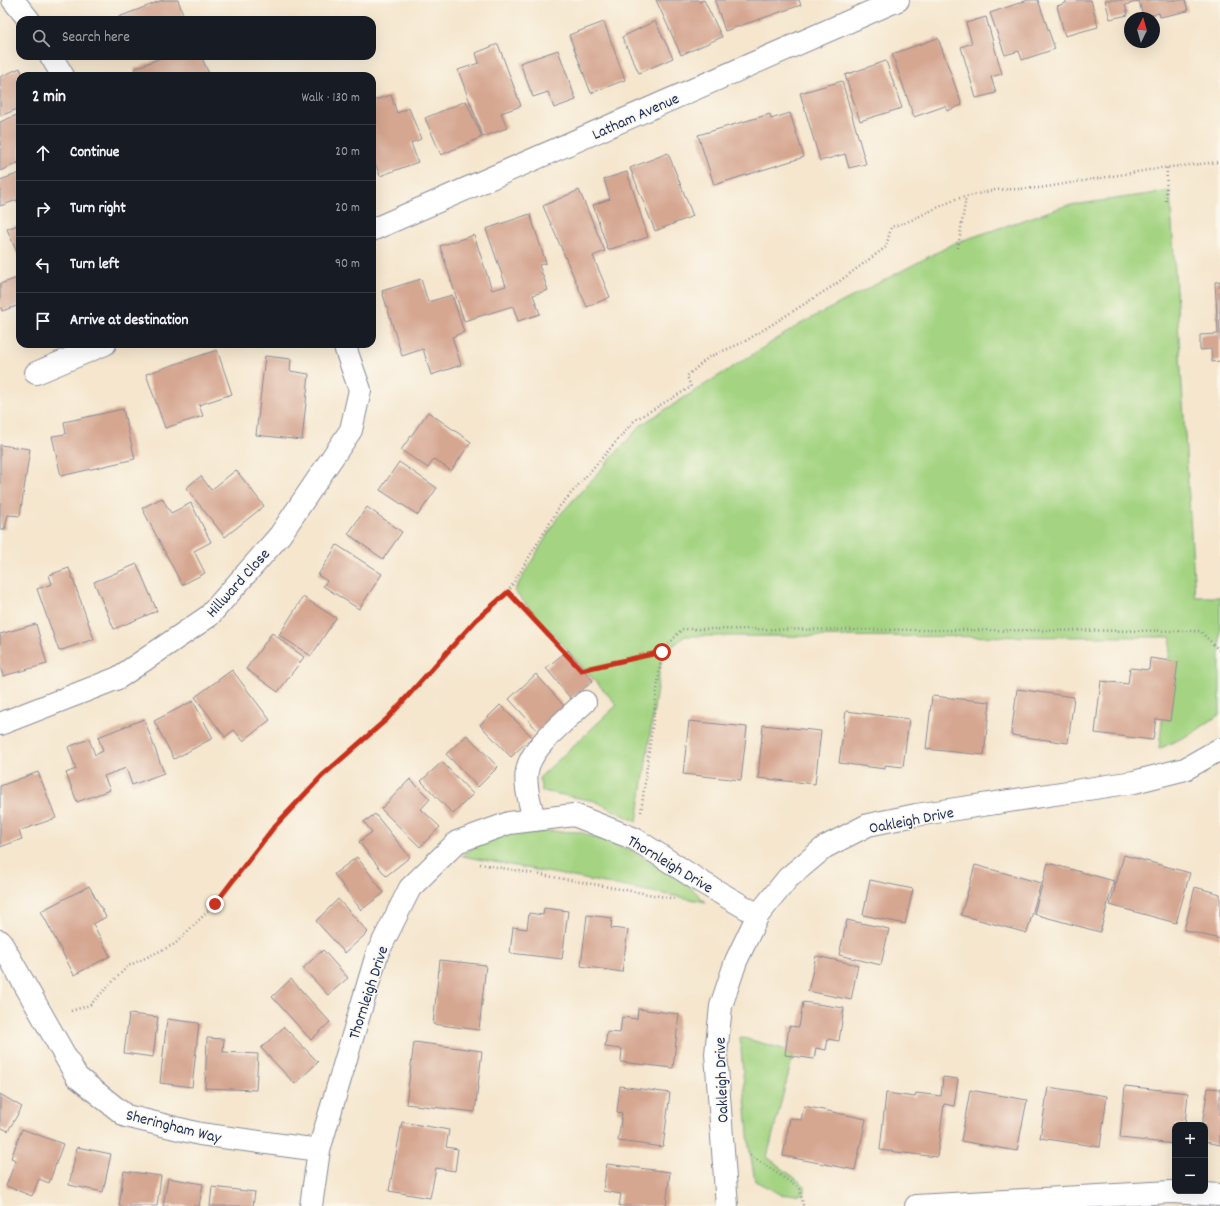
<!DOCTYPE html>
<meta charset="utf-8">
<style>
:root{--surface:#171b24;--page:#20242c;--text:#f1f3f6;--muted:#9ea1a6;--line:#363941}
body{margin:0;font-family:Dekko,sans-serif;background:var(--page);color:var(--text)}
.controls{position:absolute;right:12px;bottom:12px;display:grid;overflow:hidden;border-radius:8px;box-shadow:0 4px 16px #0002}
.controls button{width:36px;height:36px;display:grid;place-items:center;padding:0;border:0;border-bottom:1px solid var(--line);background:var(--surface);color:var(--text);font:20px sans-serif}
.compass{position:absolute;left:1124px;top:12px;width:36px;height:36px;border-radius:50%;background:var(--surface);box-shadow:0 4px 16px #0002;rotate:5deg}
.stop{position:absolute;width:12px;height:12px;margin:-9px;border:3px solid #c8321e;border-radius:50%;background:#fff}
.stop.end{background:#c8321e;border-color:#fff;box-shadow:0 1px 4px #0008}
.list{margin:0;padding:0;list-style:none}
h2{display:flex;justify-content:space-between;align-items:center;height:52px;margin:0;padding:0 16px;font-size:17px}
h2 small{font-size:13px;font-weight:400;color:var(--muted)}
.list li{display:grid;grid-template-columns:26px 1fr auto;gap:12px;align-items:center;box-sizing:border-box;height:56px;padding:0 16px;border-top:1px solid var(--line)}
.list b{display:block;font-size:15px;white-space:nowrap}
.list em{font-size:13px;font-style:normal;color:var(--muted)}
.icon{flex:none;width:22px;height:22px;fill:none;stroke:currentColor;stroke-width:2;stroke-linecap:round;stroke-linejoin:round}
.map{position:relative;flex:none;width:1220px;height:1206px;overflow:hidden}
.search{position:absolute;background:var(--surface);box-shadow:0 4px 16px #0002;left:16px;top:16px;width:360px;height:44px;display:flex;align-items:center;gap:10px;box-sizing:border-box;padding:0 14px;border-radius:12px;color:var(--muted);font-size:15px}
.panel{position:absolute;background:var(--surface);box-shadow:0 4px 16px #0002;left:16px;top:72px;width:360px;height:276px;border-radius:12px}
.map>svg:first-child{display:block}
.green{fill:#a4d482;stroke:#608270}
.building{fill:#d5a690}
.lines{fill:none;stroke-linecap:round;stroke-linejoin:round}
.minor-casing{stroke:#888a96;stroke-width:24}
.path{stroke:#888a96;stroke-width:2.5;stroke-dasharray:1 3;stroke-linecap:butt}
.minor{stroke:#fff;stroke-width:22}
.route{stroke:#c8321e;stroke-width:5}
.labels{text-anchor:middle;stroke-width:3;stroke-linejoin:round;paint-order:stroke}
.street-label{font-size:16px;fill:#1b2f5e;stroke:#fbf7ec}
</style>
<div class="map">
<svg width="1220" height="1206" viewBox="0 0 1220 1206">
<rect width="100%" height="100%" fill="#fbf7ec"/>
<filter id="ink" filterUnits="userSpaceOnUse"><feTurbulence type="fractalNoise" baseFrequency=".025" numOctaves="2"/><feDisplacementMap in="SourceGraphic" scale="8" xChannelSelector="R" yChannelSelector="G"/><feConvolveMatrix kernelMatrix="1 2 1 2 8 2 1 2 1" color-interpolation-filters="sRGB"/></filter>
<filter id="wash" filterUnits="userSpaceOnUse"><feTurbulence type="fractalNoise" baseFrequency=".012" numOctaves="4" result="noise"/><feDisplacementMap in="SourceGraphic" scale="16" xChannelSelector="R" yChannelSelector="G"/><feGaussianBlur stdDeviation="0.9" result="paint"/><feColorMatrix in="noise" values="0 0 0 0 0 0 0 0 0 0 0 0 0 0 0 0 0 1.4 0 .05"/><feComposite in="paint" operator="in"/></filter>
<g filter="url(#wash)">
<rect width="100%" height="100%" fill="#f5e6cd"/>
<g class="green">
<path d="M1170,191l25,406h25v117l-27,19 -34,16 12,-112 -486,-1 -23,19 -25,167 -42,-21 -53,-10 -3,-13 78,-73 -103,-114 44,-74 83,-92 161,-102 153,-80 110,-37z"/>
<path d="M550,831l30,1 51,18 53,31 22,21 -244,-46 22,-16 25,-6z"/>
<path d="M740,1037l54,15 -27,105 37,28v9l-22,1 -27,-14 -6,-35z"/>
</g>
<g id="blocks">
<g class="building">
<path d="M163,0h15l7,20h-74z"/>
<path d="M656,0h42l1,2 5,-2 18,37 -41,18z"/>
<path d="M717,0h82l2,5 -76,26 -10,-30z"/>
<path d="M1028,0h10l17,49 -33,11 -3,-9 -14,4 -15,-42z"/>
<path d="M1066,0h25l7,27 -33,9 -8,-30 9,-3z"/>
<path d="M1105,0h80l3,11 -28,6 -1,-4 -16,4 -4,-16 -14,4 3,10 -18,4z"/>
<path d="M986,17l16,57 -11,3 5,16 -20,5 -15,-51 11,-4 -6,-20z"/>
<path d="M655,21l18,37 -34,15 -17,-36z"/>
<path d="M604,22l21,58 -34,13 -22,-58z"/>
<path d="M938,38l24,67 -15,6 -2,-5 -31,11 -22,-63z"/>
<path d="M498,44l23,62 -20,7 6,15 -24,9 -25,-67 21,-7 -3,-10z"/>
<path d="M558,50l18,50 -22,8 -6,-16 -15,5 -13,-34z"/>
<path d="M165,56h36l9,20h-73l-3,-7z"/>
<path d="M886,61l16,47 -42,13 -15,-46z"/>
<path d="M20,68l3,8h-3v32l-20,8v-39z"/>
<path d="M842,81l24,83 -17,4 -4,-14 -25,7 -20,-68z"/>
<path d="M391,95l6,18 12,-5 12,31 -10,4 7,19 -38,14 -8,-21v-54z"/>
<path d="M466,101l16,36 -41,18 -16,-37z"/>
<path d="M790,113l14,44 -90,28 -16,-50 72,-21 1,5z"/>
<path d="M17,115l3,7v40l-20,9v-49z"/>
<path d="M668,153l25,63 -38,15 -25,-63z"/>
<path d="M627,172l21,65 -40,13 -15,-45 17,-6 -6,-20z"/>
<path d="M20,173v34l-3,-7 -17,6v-26z"/>
<path d="M579,190l26,61 -12,5 17,41 -23,10 -44,-101z"/>
<path d="M530,214l16,49 -7,2 9,25 -15,5 7,19 -22,7 -5,-15 -49,15 -24,-75 34,-11 18,55 14,-4 -20,-57z"/>
<path d="M20,224v36l-13,-31z"/>
<path d="M20,277v28l-18,6 -2,-6v-21z"/>
<path d="M421,279l7,23 24,-7 12,37 -12,5 9,28 -30,10 -8,-26 -21,7 -20,-65z"/>
<path d="M1220,281v80l-8,1 -1,-13 -11,1v-15l18,-1 -3,-52z"/>
<path d="M217,350l15,44 -33,11 4,11 -38,12 -19,-54z"/>
<path d="M265,356l26,3 -1,12 19,3 -7,66 -46,-5z"/>
<path d="M123,409l12,50 -74,17 -9,-40 14,-2 -2,-12z"/>
<path d="M428,412l43,30 -20,29 -17,-12 -6,9 -27,-18z"/>
<path d="M0,445l30,4 -10,67 -12,-1 -3,14h-5z"/>
<path d="M399,462l38,26 -19,27 -38,-25z"/>
<path d="M236,470l28,36 -39,31 -39,-49 15,-12 10,14z"/>
<path d="M162,498l9,15 20,-10 20,39 -17,9 11,22 -23,12 -40,-77z"/>
<path d="M367,507l35,25 -19,27 -35,-25z"/>
<path d="M337,545l45,29 -23,35 -36,-23 4,-5 -9,-6z"/>
<path d="M137,564l20,47 -43,18 -20,-47z"/>
<path d="M69,568l25,71 -35,12 -22,-62 15,-5 -3,-9z"/>
<path d="M303,597l33,21 -25,38 -32,-21z"/>
<path d="M36,624l11,40 -44,12 -3,-10v-32z"/>
<path d="M272,633l32,24 -26,35 -32,-23z"/>
<path d="M568,650l25,31 -22,18 -25,-31z"/>
<path d="M1150,658l28,4 -8,59 -14,-2 -3,21 -58,-7 6,-52 27,3 2,-16 19,2z"/>
<path d="M232,670l38,50 -27,21 -9,-11 -9,7 -30,-40z"/>
<path d="M536,674l29,33 -27,24 -29,-32z"/>
<path d="M1017,689l57,8 -6,46 -57,-8z"/>
<path d="M932,696l58,6 -6,53 -58,-6z"/>
<path d="M193,701l20,37 -39,21 -20,-38z"/>
<path d="M500,705l32,32 -21,20 -31,-32z"/>
<path d="M846,711l63,8 -6,48 -18,-2v4l-46,-6z"/>
<path d="M144,719l20,54 -32,12 -6,-17 -22,8 6,14 -33,12 -11,-29 10,-4 -8,-22 21,-8 6,16 8,-4 -5,-14z"/>
<path d="M689,721l58,6 -6,53 -58,-6z"/>
<path d="M763,725l58,6 -6,53 -57,-6z"/>
<path d="M467,735l31,32 -20,20 -32,-33z"/>
<path d="M442,762l31,32 -20,20 -32,-33z"/>
<path d="M38,772l18,46 -37,13 3,8 -22,8v-61z"/>
<path d="M410,779l20,20 -9,10 19,18 -20,20 -39,-38z"/>
<path d="M375,814l35,43 -24,19 -27,-34 13,-10 -8,-10z"/>
<path d="M1124,855l66,18 -14,50 -66,-18z"/>
<path d="M357,857l27,36 -23,17 -27,-36z"/>
<path d="M1048,863l66,18 -14,51 -66,-18z"/>
<path d="M975,865l66,18 -14,50 -66,-18z"/>
<path d="M870,880l43,9 -8,35 -42,-9z"/>
<path d="M89,886l17,31 -13,7 17,32 -36,19 -33,-64z"/>
<path d="M1195,887l25,7v45l-36,-9z"/>
<path d="M338,899l30,33 -23,21 -29,-32z"/>
<path d="M544,908l24,3 -6,48 -52,-6 3,-26 14,2 2,-16 14,2z"/>
<path d="M587,915l25,3 -1,10 17,2 -6,42 -41,-6z"/>
<path d="M847,920l42,9 -8,36 -42,-10z"/>
<path d="M323,950l25,28 -20,17 -25,-27z"/>
<path d="M816,956l42,9 -7,35 -43,-9z"/>
<path d="M440,960l46,5 -7,65 -46,-6z"/>
<path d="M291,979l39,43 -19,18 -39,-43z"/>
<path d="M803,1002l41,6 -5,33 -11,-2 -2,11 -10,-2 -2,11 -29,-4 4,-29 10,1z"/>
<path d="M638,1009l41,5 -6,54 -52,-6 1,-13 -17,-2 2,-15 13,1 2,-16 15,2z"/>
<path d="M129,1014l29,3 -5,40 -29,-4z"/>
<path d="M167,1019l32,4 -7,64 -32,-4z"/>
<path d="M284,1027l34,35 -23,22 -34,-36z"/>
<path d="M207,1038l17,1 -1,13 35,2 -2,36 -51,-2z"/>
<path d="M414,1042l68,9 -7,61 -69,-8z"/>
<path d="M943,1077l15,2 -4,27 -10,-2 -7,53 -57,-7 6,-57 29,4 1,-4 25,3z"/>
<path d="M620,1086l50,7 -7,54 -45,-6 4,-28 -5,-1z"/>
<path d="M1125,1086l63,7 -3,32h-10v19l-55,-6z"/>
<path d="M1048,1087l59,9 -7,51 -60,-9z"/>
<path d="M1208,1088l12,1v56l-15,-3v-17h-3z"/>
<path d="M970,1090l57,10 -10,51 -56,-10z"/>
<path d="M0,1094l22,13 -14,24 -8,-4z"/>
<path d="M804,1106l62,13 -11,51 -72,-14 7,-38 11,2z"/>
<path d="M402,1122l47,8 -3,17 12,2 -3,22 -19,-3 -6,30 -41,-7z"/>
<path d="M22,1129l41,15 -14,39 -10,-4 -7,17 -26,-10 10,-26 -5,-2z"/>
<path d="M77,1147l34,7 -8,38 -34,-7z"/>
<path d="M607,1164l63,8 -4,34h-47l2,-12 -18,-3z"/>
<path d="M124,1171l37,5 -4,30h-38z"/>
<path d="M168,1178l35,6 -4,22h-36z"/>
<path d="M212,1187l43,5 -2,14h-43z"/>
</g>
</g>
</g>
<g filter="url(#ink)">
<use href="#blocks" fill-opacity="0" stroke="#888a96" stroke-width="1"/>
<g class="lines">
<g class="minor-casing">
<g id="minor">
<path d="M13,0l16,20"/>
<path d="M51,56l12,20"/>
<path d="M372,230l526,-230"/>
<path d="M36,373l69,-29"/>
<path d="M0,724l118,-46 91,-62 71,-81 71,-105 9,-40 -16,-46"/>
<path d="M534,820c-3,-15 -10,-33 -7,-49 3,-23 41,-53 58,-69"/>
<path d="M0,941l77,136 49,39 74,18 119,16"/>
<path d="M311,1206l8,-56 58,-196 33,-66 47,-46 52,-19 65,-8 61,24 63,41 60,35"/>
<path d="M727,1206l-11,-152 5,-48 15,-45 22,-46 30,-37 37,-31 43,-22 48,-10 218,-33 51,-13 35,-20"/>
<path d="M916,1206l255,-14 49,3"/>
</g>
</g>
<g class="path">
<path d="M1166,201l1,-34"/>
<path d="M958,248l8,-51"/>
<path d="M508,592l73,78 81,-18"/>
<path d="M641,812l21,-160 20,-23 518,2 20,20"/>
<path d="M480,864l196,35"/>
<path d="M71,1011l19,-6 38,-39 47,-22 40,-40 59,-77 48,-51 65,-57 89,-99 32,-28 52,-86 75,-86 56,-33 -4,-11 22,-19 35,-15 89,-56 53,-39 5,-20 16,-5 49,-23 39,-9 45,-2 121,-20 59,-6"/>
<path d="M750,1155l50,34 3,17"/>
</g>
<use href="#minor" class="minor"/>
</g>
</g>
<g class="lines" filter="url(#ink)">
<path class="route" d="M215,904l59,-77 48,-51 65,-57 89,-99 32,-28 73,78 81,-18"/>
</g>
<g class="labels">
<g class="street-label">
<text transform="translate(635 115) rotate(-24)" y="6">Latham Avenue</text>
<text transform="translate(237 582) rotate(-48)" y="6">Hillward Close</text>
<text transform="translate(911 819) rotate(-11)" y="6">Oakleigh Drive</text>
<text transform="translate(671 863) rotate(31)" y="6">Thornleigh Drive</text>
<text transform="translate(367 992) rotate(-72)" y="6">Thornleigh Drive</text>
<text transform="translate(720 1080) rotate(-92)" y="6">Oakleigh Drive</text>
<text transform="translate(174 1125) rotate(14)" y="6">Sheringham Way</text>
</g>
</g>
</svg>
<div class="controls">
<button>+</button>
<button>−</button>
</div>
<svg class="compass" viewBox="-18 -18 36 36"><path d="M0-13l5 13h-10z" fill="#e53935"/><path d="M0 13l5-13h-10z" fill="#9ea1a6"/></svg>
<div class="stop" style="left:662px;top:652px"></div>
<div class="stop end" style="left:215px;top:904px"></div>
<div class="search"><svg class="icon" aria-label="search" viewBox="0 0 24 24"><circle cx="10" cy="10" r="6"/><path d="M15 15l6 6"/></svg>Search here</div>
<section class="panel">
<h2>2 min<small>Walk · 130 m</small></h2>
<ul class="list">
<li><svg class="icon" aria-label="ahead" viewBox="0 0 24 24"><path d="M12 20V5M6 11l6-6 6 6"/></svg><div><b>Continue</b></div><em>20 m</em></li>
<li><svg class="icon" aria-label="right" viewBox="0 0 24 24"><path d="M7 20v-9h11M14 6l5 5-5 5"/></svg><div><b>Turn right</b></div><em>20 m</em></li>
<li><svg class="icon" aria-label="left" viewBox="0 0 24 24"><path d="M17 20v-9H6M10 6l-5 5 5 5"/></svg><div><b>Turn left</b></div><em>90 m</em></li>
<li><svg class="icon" aria-label="arrive" viewBox="0 0 24 24"><path d="M6 21V4h12l-3 4 3 4H6"/></svg><div><b>Arrive at destination</b></div></li>
</ul>
</section>
</div>
